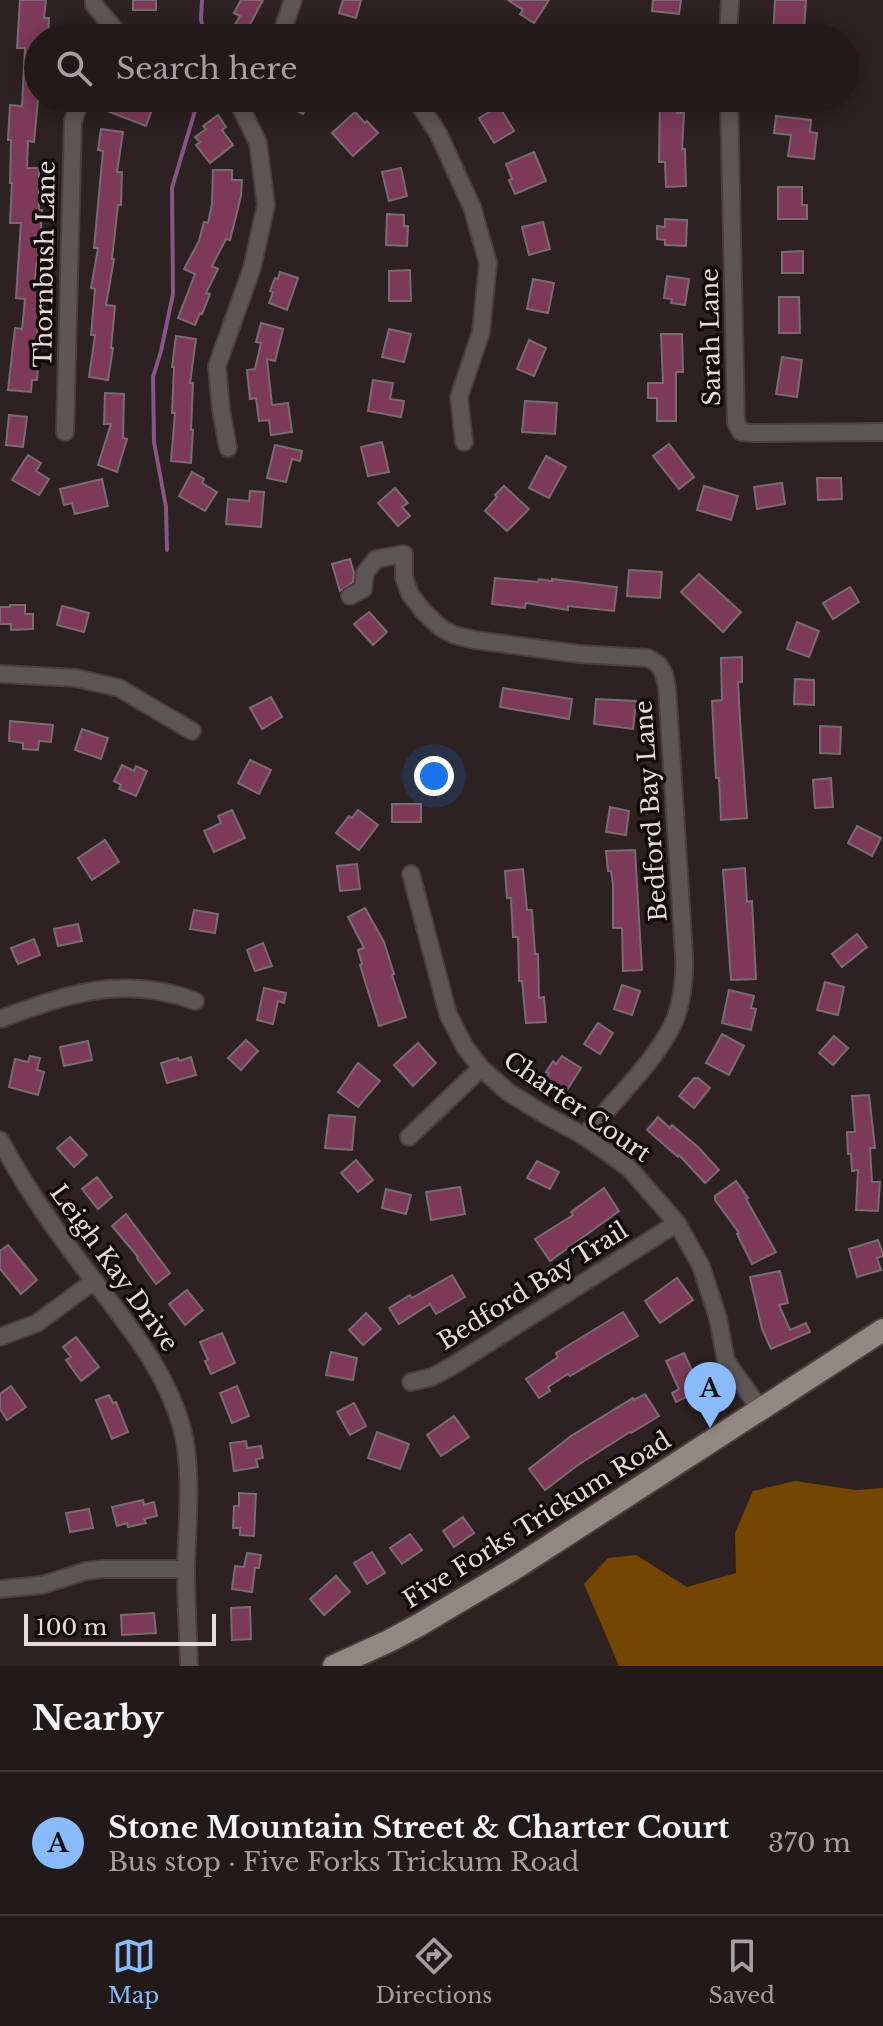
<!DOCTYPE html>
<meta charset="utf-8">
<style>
:root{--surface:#221919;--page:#2a2222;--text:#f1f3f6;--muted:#a2a0a2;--line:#3f3838;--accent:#88bafc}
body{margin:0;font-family:"Libre Baskerville",serif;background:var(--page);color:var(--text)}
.scale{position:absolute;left:24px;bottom:20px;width:192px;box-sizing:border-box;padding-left:8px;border:4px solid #e4dcdc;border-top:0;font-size:22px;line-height:28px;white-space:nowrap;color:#e4dcdc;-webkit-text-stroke:6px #120c0c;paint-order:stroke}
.you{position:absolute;left:434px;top:776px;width:28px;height:28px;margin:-20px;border:6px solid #fff;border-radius:50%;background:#1a73e8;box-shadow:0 0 0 12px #1a73e833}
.badge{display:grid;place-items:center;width:52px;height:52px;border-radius:50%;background:var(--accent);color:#111;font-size:26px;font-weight:700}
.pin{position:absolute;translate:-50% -66px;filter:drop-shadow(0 2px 4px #0008)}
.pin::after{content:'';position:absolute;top:42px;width:28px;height:24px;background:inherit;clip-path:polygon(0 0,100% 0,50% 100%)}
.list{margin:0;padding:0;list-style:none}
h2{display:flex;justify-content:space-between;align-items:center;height:104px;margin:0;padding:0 32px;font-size:34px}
h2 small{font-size:26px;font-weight:400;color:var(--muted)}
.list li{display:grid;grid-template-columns:52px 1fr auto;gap:24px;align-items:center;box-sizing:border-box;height:144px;padding:0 32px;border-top:2px solid var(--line)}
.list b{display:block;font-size:30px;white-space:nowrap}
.list p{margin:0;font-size:26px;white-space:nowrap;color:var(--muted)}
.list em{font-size:26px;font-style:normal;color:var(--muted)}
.icon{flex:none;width:44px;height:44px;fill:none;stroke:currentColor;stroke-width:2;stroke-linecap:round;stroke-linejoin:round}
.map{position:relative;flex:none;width:883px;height:1666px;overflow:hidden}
.search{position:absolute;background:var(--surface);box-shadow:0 4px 20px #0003;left:24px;right:24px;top:24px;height:88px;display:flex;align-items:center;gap:20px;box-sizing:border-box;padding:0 28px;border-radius:44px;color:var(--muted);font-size:30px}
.sheet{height:248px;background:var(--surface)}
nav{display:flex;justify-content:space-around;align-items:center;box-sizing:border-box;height:112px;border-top:2px solid var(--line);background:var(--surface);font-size:22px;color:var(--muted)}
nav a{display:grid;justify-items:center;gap:4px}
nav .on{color:var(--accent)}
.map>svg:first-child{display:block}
.forest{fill:#754600}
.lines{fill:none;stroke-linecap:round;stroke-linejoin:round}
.stream{stroke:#895586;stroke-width:4}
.building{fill:#7c3a58;stroke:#796c71;stroke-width:2}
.minor-casing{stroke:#4a3f3f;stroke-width:20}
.major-casing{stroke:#4a3f3f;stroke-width:26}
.minor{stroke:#5c5654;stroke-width:16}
.major{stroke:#938783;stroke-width:22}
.labels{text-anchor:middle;stroke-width:7;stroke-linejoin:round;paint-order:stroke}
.street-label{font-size:24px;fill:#e4dcdc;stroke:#120c0c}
</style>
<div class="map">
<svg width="883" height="1666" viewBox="0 0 883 1666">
<rect width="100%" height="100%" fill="#2d2121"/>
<path class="forest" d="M795,1481l61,9 27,-2v178h-264l-35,-82 24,-26 28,-3 51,32 49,-14 -1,-40 18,-42z"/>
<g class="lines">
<g class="stream">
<path d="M202,0l-1,19 3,19"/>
<path d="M167,550l-1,-43 -12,-65 -1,-65 8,-26 12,-57 -1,-106 25,-84"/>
</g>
</g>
<g class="building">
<path d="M20,0h26l-2,18h5l-1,20h-10v61l-4,43 -6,-1 -1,27h12v42h3l-3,50h-2l-3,25 7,1 -7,81h4l-1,13h-5l-1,12 -23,-2 7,-62 7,1 3,-30 -9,-1 5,-75h-11l2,-40h-2l1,-43h-3l2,-35 12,1 3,-58h-8z"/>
<rect x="133" y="0" width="23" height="10"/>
<path d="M241,0h22l-16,30 2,1 -4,7h-18l13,-22 -6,-3z"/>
<path d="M343,0h18l-5,18 -17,-5z"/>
<path d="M508,0h41l-15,23 -14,-9 3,-4z"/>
<path d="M653,0h28l-2,14 -27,-3z"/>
<path d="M775,0h31l-2,30 -9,-1 -1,8 -21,-1z"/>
<path d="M130,98h26l-10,28 -39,-15 4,-12 16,6z"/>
<path d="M273,98h38l-8,16z"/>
<path d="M660,100l17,1v12h7l-2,36h3l1,37 -20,1 -1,-25h-6z"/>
<path d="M499,106l15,25 -20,12 -15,-25z"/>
<path d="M355,112l10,11 2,-2 11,12 -25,23 -21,-23z"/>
<path d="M218,115l8,12 -4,3 11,15 -23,18 -14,-18 4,-3 -5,-5 11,-8 -3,-3z"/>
<path d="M776,116l35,4 -1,12 7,1 -3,26 -26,-3 3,-21 -17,-2z"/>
<path d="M101,129l22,3 -6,40h5l-1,33h-3l-6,54h2l-8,46 9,1 -4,42h2l-5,32 -19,-3 6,-42h-4l4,-46 -4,-1 7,-40h-4l9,-97 -5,-1z"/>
<path d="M534,152l12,29 -31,13 -6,-14 3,-1 -6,-15z"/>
<path d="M401,168l6,28 -18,5 -7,-29z"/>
<path d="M213,170h19v10h10l-1,16 -11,44 -4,-1 -14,27 6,3 -12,24 4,1 -8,20 -2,-1 -5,12 -17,-7 17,-44 -11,-5 15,-28 5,-19 4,1 4,-19z"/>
<path d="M778,187h24v18h5v14h-29z"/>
<path d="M387,214l17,1v11h4l-1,20 -21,-1z"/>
<path d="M665,219l22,1 -1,26 -21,-1v-5l-8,-1v-13l8,1z"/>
<path d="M543,222l7,27 -21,6 -7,-28z"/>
<path d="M803,251v22h-21v-21z"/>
<path d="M410,270l1,31h-22v-30z"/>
<path d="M280,272l18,6 -11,32 -18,-7 4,-11 -3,-1 5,-13 3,1z"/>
<path d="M667,276l22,3 -4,26 -14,-2 1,-4 -8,-1z"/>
<path d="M533,279l21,4 -6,30 -21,-4z"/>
<path d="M779,297h20l1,36h-21z"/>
<path d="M261,323l22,6 -8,32 -8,-2 5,46 16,-2 4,29 -21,3 -2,-15 -10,1 -3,-23 -6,1 -3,-29 8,-1 6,-26 -5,-1z"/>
<path d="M389,329l22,5 -7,28 -22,-5z"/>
<path d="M661,334h21l1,38h-7v49h-19v-23h-9v-15h15z"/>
<path d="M176,336l20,3 -6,44h3l-2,47h2l-2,33 -20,-2 4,-48h-3l2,-46h-2z"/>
<path d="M529,340l17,8 -12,28 -17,-7z"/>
<path d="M782,357l20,3 -5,37 -21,-3z"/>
<path d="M373,380l20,3 -3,16 14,2 -3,16 -33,-6z"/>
<path d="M105,393l19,1 -1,44 4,1 -10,33 -19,-7 13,-41h-7z"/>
<path d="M525,401l32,2 -2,31 -33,-2z"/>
<path d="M9,415l18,2 -4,30 -17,-2z"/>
<path d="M382,442l7,30 -21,4 -7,-29z"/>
<path d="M669,444l25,33 -15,12 -26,-33z"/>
<path d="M275,445l27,6 -2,10 -8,-2 -6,23 -19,-4z"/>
<path d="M28,455l13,8 -5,8 13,8 -10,16 -27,-15z"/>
<path d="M546,456l20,11 -17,31 -20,-10z"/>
<path d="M192,472l12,7 -2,4 15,9 -12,19 -26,-15z"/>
<path d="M817,478h24l1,21 -24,1z"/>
<path d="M102,479l6,27 -33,8 -3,-11 -8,2 -4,-16z"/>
<path d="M782,483l3,21 -28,5 -3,-22z"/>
<path d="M504,486l25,23 -22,22 -22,-20 12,-14 -2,-2z"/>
<path d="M704,486l34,10 -7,24 -34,-10z"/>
<path d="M395,488l13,15 -6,4 8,9 -12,10 -20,-23z"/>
<path d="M250,491l14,1 -3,35 -35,-3 2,-25 21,2z"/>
<path d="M350,559l4,14 -1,9 -13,9 -8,-27z"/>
<path d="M629,570l33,2 -2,26 -33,-2z"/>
<path d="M699,574l42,38 -18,20 -42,-40z"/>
<path d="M495,578l43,4 1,-3 13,2v-2l65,8 -3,24 -46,-5v4l-42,-7 -1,5 -33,-4z"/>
<path d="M850,587l9,15 -26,17 -10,-16z"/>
<path d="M10,605h15v9h8v15l-22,1v-6h-11v-17h10z"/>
<path d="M62,606l27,7 -5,19 -27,-7z"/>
<path d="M369,612l18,20 -14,13 -19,-21z"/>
<path d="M797,622l22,9 -10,26 -22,-8z"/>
<path d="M742,657v25h-4l2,37 7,99 -26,2 -2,-42h-3l-4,-77 10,-1 -1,-42z"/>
<path d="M795,679l19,1v25l-20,-1z"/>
<path d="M503,688l69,11 -3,20 -69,-12z"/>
<path d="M271,697l11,20 -20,12 -12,-21z"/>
<path d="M596,699l40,2 -3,28 -39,-5z"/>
<path d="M10,721l43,4 -2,17 -12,-1 -1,9 -15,-1v-6l-14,-2z"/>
<path d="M820,726l21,1 -1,27 -20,-1z"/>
<path d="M82,729l26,9 -7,21 -26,-9z"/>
<path d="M250,760l21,10 -12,24 -21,-11z"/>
<path d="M122,765l12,6 2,-5 11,5 -11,25 -17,-7 2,-4 -7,-4z"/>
<path d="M831,778l2,29 -18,1 -2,-28z"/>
<rect x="392" y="804" width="29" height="18"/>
<path d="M610,807l19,4 -3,24 -20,-3z"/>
<path d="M232,810l13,28 -31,14 -10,-21 17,-8 -3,-7z"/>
<path d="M358,810l20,15 -19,25 -23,-17 13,-17 3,2z"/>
<path d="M857,826l24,12 -9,18 -24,-13z"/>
<path d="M105,840l14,22 -27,18 -14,-22z"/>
<path d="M635,850l7,120 -19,1 -1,-43h-9v-44l-2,-13h-3l-2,-20z"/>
<path d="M357,864l3,25 -20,2 -3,-25z"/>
<path d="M745,868l2,34 5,-1 4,78 -25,1 -8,-110z"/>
<path d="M523,869l4,41h5l3,44h3l1,44 5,-1 2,25 -20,1 -4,-42h-3l-1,-44h-5l-2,-39h-4l-2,-27z"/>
<path d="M365,908l19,34 10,32 -2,1 14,42 -27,9 -19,-61 2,-1 -4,-14 6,-2 -16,-31z"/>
<path d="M194,910l24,4 -3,19 -25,-4z"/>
<path d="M78,924l4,17 -24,5 -4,-17z"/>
<path d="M857,934l10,13 -25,20 -10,-13z"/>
<path d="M34,939l6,16 -22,9 -7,-16z"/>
<path d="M263,943l9,23 -17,5 -8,-21z"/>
<path d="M825,982l19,5 -6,28 -21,-5z"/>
<path d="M622,985l18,6 -8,24 -18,-6z"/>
<path d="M264,988l22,5 -2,10 -6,-2 -5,23 -16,-4z"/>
<path d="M729,990l25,6 -3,12 5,1 -5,21 -29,-7z"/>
<path d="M598,1023l15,10 -13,21 -16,-10z"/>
<path d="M722,1034l22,12 -15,29 -23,-12z"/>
<path d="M834,1036l14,12 -15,17 -14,-12z"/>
<path d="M246,1040l12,11 -17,19 -13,-12z"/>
<path d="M88,1041l4,19 -28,6 -4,-19z"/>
<path d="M418,1043l18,20 -23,23 -19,-21z"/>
<path d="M30,1056l10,2 -3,12 7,2 -6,23 -29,-8 6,-28 13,3z"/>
<path d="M562,1056l19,12 -18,28 -20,-13 6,-10 -3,-1 7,-11 3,3z"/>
<path d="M191,1057l5,18 -29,8 -6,-20 17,-5 1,3z"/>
<path d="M358,1063l22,18 -22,26 -20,-15z"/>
<path d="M694,1078h4l12,10 -16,20 -15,-12z"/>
<path d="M869,1095l6,53h-5l2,34h8l-2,29 -22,-1 2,-40 -6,1 -1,-17h-3l-1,-22h8l-3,-36z"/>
<path d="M329,1115l26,2 -3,33 -27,-2z"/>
<path d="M658,1117l12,11 2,-3 26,22 21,23 -14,13 -26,-28 -1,2 -31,-27z"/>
<path d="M70,1137l17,18 -13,12 -17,-19z"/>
<path d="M356,1160l17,20 -15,12 -17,-19z"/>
<path d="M537,1161l22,11 -9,17 -23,-11z"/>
<path d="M97,1177l15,20 -14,12 -16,-20z"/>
<path d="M736,1181l12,17 -2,1 30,53 -24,12 -15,-30 2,-1 -24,-33v-4z"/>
<path d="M460,1187l5,27 -34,6 -5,-28z"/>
<path d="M604,1188l15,23 -69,50 -15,-22 38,-24 -2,-3z"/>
<path d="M386,1189l25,6 -5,19 -24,-6z"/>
<path d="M126,1214l44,59 -14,11 -19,-26 1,-1 -26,-31z"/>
<path d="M878,1240l5,14v2l-6,2 4,12 -24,7 -8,-28z"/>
<path d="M8,1245l29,35 -16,14 -21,-25v-18z"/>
<path d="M780,1271l8,32 -9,2 11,25 16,-7 4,9 -39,17 -9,-20 -12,-52z"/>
<path d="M452,1275l13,22 -29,17 -6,-10 -31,20 -10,-16 21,-13 2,3z"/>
<path d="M677,1278l16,22 -33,23 -15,-22z"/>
<path d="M187,1290l16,20 -18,15 -16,-21z"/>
<path d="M623,1312l15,24 -68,40 -2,-2 -20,13 2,4 -11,7 -13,-19 32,-22 -2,-4z"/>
<path d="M366,1313l15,16 -18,16 -14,-15z"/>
<path d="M222,1333l13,30 -24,11 -6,-13 3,-1 -8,-18z"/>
<path d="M76,1337l23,30 -18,14 -15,-21 5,-3 -8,-10z"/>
<path d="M331,1352l26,6 -4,22 -27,-5z"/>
<path d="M684,1353l17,37 -25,12 -4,-9 7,-4 -13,-28z"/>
<path d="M11,1386l15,21 -19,13 -7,-11v-15z"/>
<path d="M237,1386l12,30 -17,7 -12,-30z"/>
<path d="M645,1394l14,22 -28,17 -1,-1 -52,33 -33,25 -16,-21 42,-33 62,-38 1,2z"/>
<path d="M109,1395l4,8 3,-1 12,30 -16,7 -16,-39z"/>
<path d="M354,1403l12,23 -16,9 -13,-23z"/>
<path d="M454,1416l15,21 -28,19 -14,-21z"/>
<path d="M377,1432l32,12 -9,25 -32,-11z"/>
<path d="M246,1441l1,7 14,-2 2,12 -7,1 2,8 -24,4 -4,-28z"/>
<path d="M239,1493l17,1 -2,42 -14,-1v-7h-7l1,-22h5z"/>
<path d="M143,1500l1,5 10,-3 3,14 -13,3 2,4 -18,4 -1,-4 -10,3 -5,-19z"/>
<path d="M89,1509l4,19 -23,4 -4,-19z"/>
<path d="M463,1517l11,16 -20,14 -11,-16z"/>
<path d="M410,1534l12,16 -20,14 -12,-16z"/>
<path d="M372,1552l13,21 -18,11 -13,-21z"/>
<path d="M247,1553l14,2 -2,13h-4l-3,24 -20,-3 3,-23 9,1z"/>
<path d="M336,1576l14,16 -26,23 -14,-16z"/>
<path d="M250,1607l1,32 -19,1 -1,-32z"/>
<path d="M154,1613l2,20 -34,2 -1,-20z"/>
</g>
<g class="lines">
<g class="minor-casing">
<g id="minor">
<path d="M94,0v5l25,29 6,4"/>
<path d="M277,38l5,-6 11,-32"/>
<path d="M728,38l2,-38"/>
<path d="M412,98l5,3 21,32 34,74 16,56 -7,69 -22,65 5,45"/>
<path d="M729,98l7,325 5,9 11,1 131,-1"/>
<path d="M65,432l8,-311 8,-23"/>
<path d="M228,448l-7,-38 -4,-44 35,-98 14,-63 -8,-62 -22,-45"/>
<path d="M350,596l13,-7 2,-16 11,-14 28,-5v24l6,16 13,17 18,17 13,7 21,5 104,14 69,4 10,6 6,10 3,13 17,268c1,21 -1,41 -8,62 -15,39 -64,86 -92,119"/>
<path d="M0,674l76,4 43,10 73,43"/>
<path d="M411,874l37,140 17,33 16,21 27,24 34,21 42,23 45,32 48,55 24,43 17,52 8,43 34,48"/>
<path d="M0,1019c68,-25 123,-45 195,-18"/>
<path d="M409,1137l72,-69"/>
<path d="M0,1140c27,51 60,97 95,142 35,46 71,89 87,146 11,42 5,97 4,140 0,33 2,65 3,98"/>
<path d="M0,1337l37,-14 57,-42"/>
<path d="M411,1382l21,-5 22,-12 223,-142"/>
<path d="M0,1589l42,-4 44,-14 16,-2h84"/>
</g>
</g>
<g class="major-casing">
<path id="major" d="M334,1666l55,-25 30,-16 93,-55 371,-240"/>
</g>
<use href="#minor" class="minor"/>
<use href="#major" class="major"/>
</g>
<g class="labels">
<g class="street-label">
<text transform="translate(45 264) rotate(-89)" y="8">Thornbush Lane</text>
<text transform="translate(711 337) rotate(-91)" y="8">Sarah Lane</text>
<text transform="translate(651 811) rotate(-94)" y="8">Bedford Bay Lane</text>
<text transform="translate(577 1107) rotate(35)" y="8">Charter Court</text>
<text transform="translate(114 1268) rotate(54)" y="8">Leigh Kay Drive</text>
<text transform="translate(533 1286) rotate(-32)" y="8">Bedford Bay Trail</text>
<text transform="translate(537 1520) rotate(-32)" y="8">Five Forks Trickum Road</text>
</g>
</g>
</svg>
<div class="scale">100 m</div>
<div class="you"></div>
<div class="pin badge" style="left:710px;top:1428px">A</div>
<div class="search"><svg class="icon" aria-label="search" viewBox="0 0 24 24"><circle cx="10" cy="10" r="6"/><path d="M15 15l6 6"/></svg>Search here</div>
</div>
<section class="sheet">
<h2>Nearby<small></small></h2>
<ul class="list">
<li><span class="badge">A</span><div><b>Stone Mountain Street &amp; Charter Court</b><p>Bus stop · Five Forks Trickum Road</p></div><em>370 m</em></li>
</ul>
</section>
<nav>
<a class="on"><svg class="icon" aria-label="map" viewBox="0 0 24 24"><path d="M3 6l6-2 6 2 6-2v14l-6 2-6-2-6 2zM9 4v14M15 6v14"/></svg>Map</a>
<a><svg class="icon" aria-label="directions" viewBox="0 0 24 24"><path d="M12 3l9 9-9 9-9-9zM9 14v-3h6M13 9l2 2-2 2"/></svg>Directions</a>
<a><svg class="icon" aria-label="saved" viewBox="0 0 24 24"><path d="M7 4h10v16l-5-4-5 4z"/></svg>Saved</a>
</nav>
